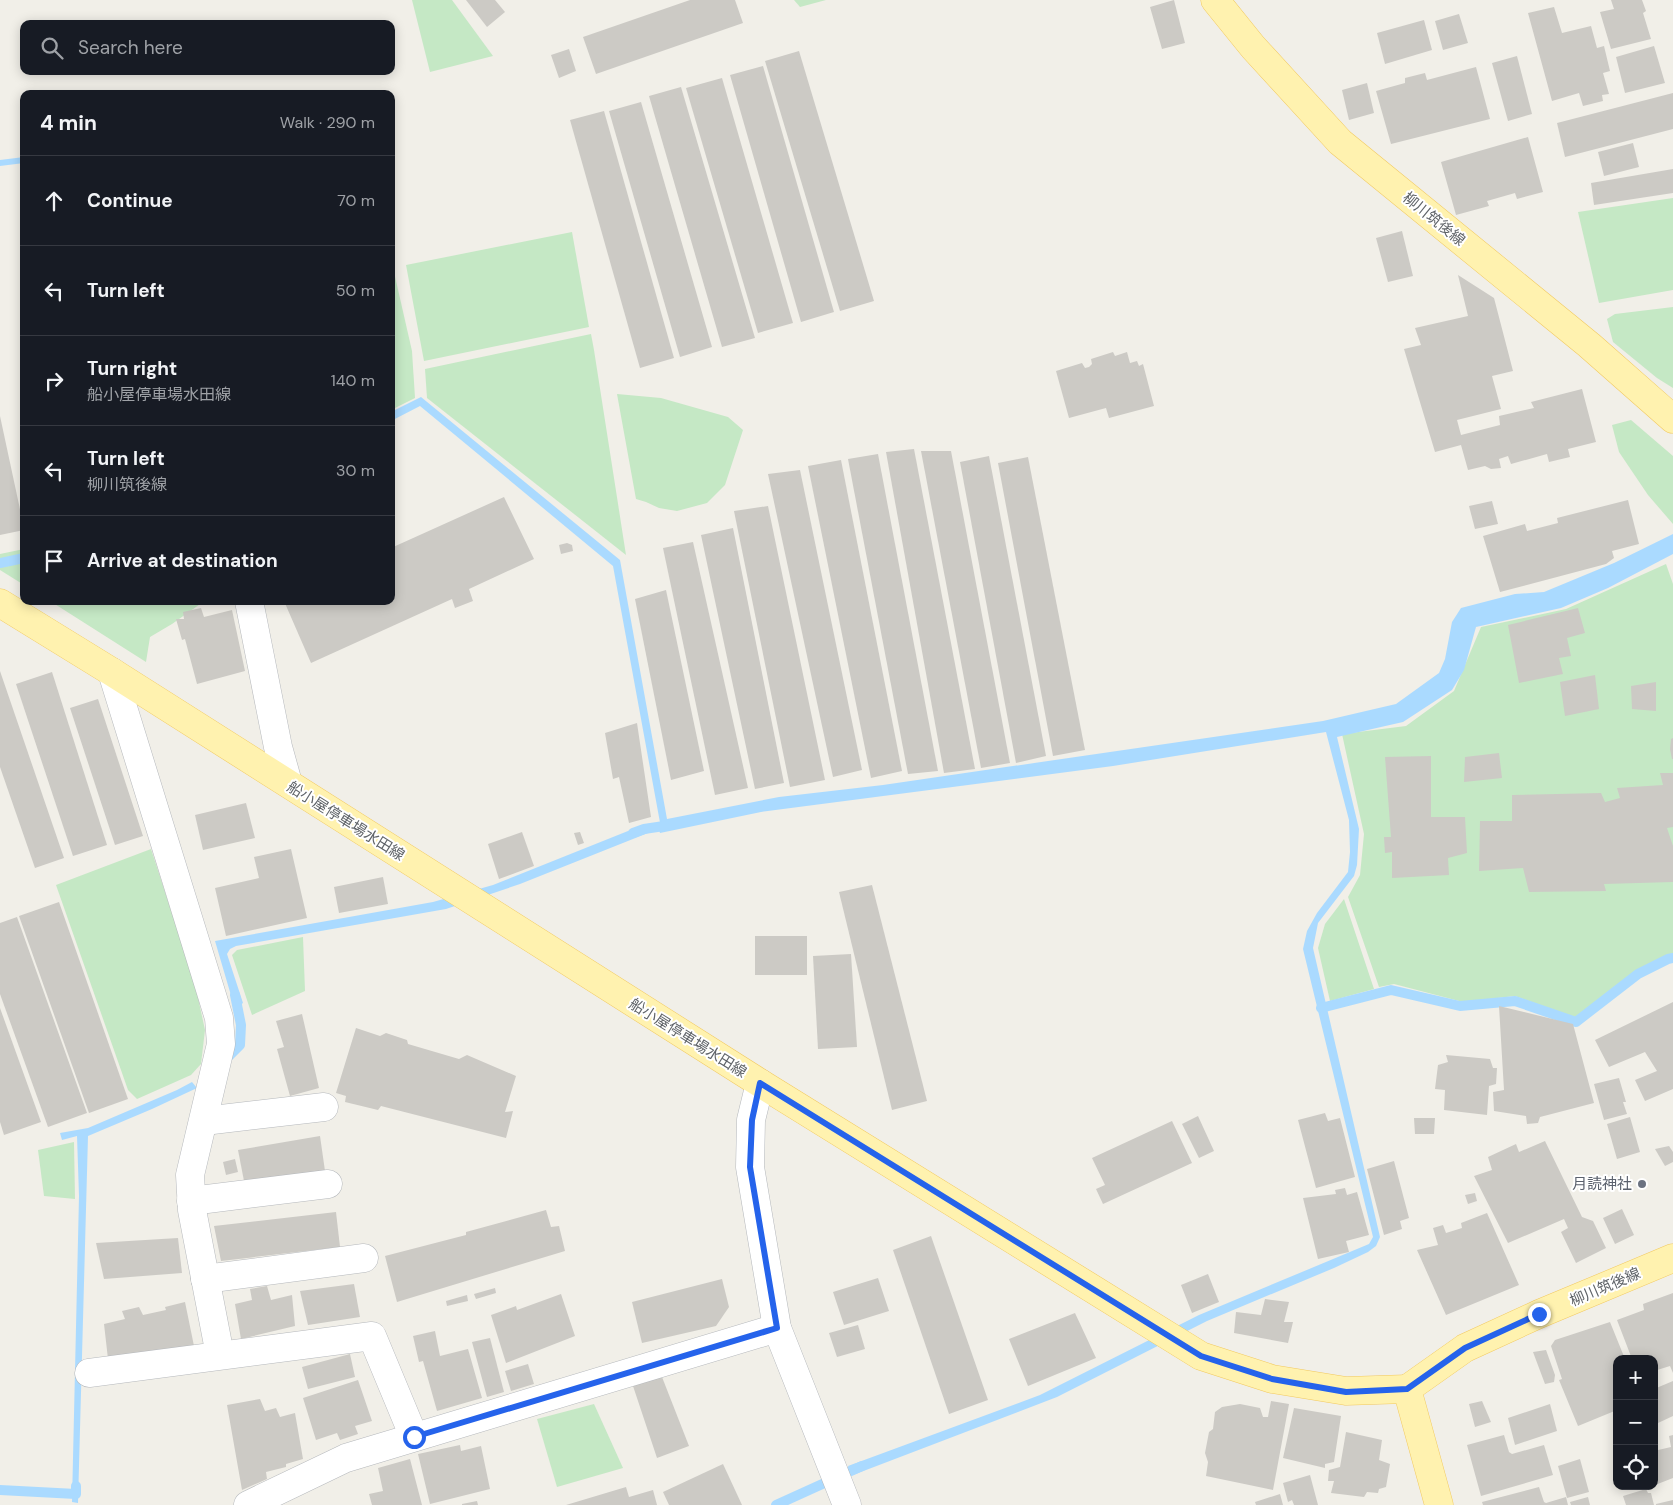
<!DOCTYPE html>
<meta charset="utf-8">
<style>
:root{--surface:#171b24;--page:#20242c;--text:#f1f3f6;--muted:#9ea1a6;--line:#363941}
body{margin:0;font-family:"DM Sans","Noto Sans JP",sans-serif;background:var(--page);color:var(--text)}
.controls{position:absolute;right:15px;bottom:15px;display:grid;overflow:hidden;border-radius:10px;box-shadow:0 2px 12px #0003}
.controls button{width:45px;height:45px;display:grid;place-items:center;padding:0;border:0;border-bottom:1px solid var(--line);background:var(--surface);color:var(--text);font:25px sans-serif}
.stop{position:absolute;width:15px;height:15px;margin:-11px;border:4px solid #2563eb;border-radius:50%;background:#fff}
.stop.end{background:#2563eb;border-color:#fff;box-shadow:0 1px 5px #0008}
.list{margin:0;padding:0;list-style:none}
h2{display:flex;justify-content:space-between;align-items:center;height:65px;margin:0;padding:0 20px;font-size:21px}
h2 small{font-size:16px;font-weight:400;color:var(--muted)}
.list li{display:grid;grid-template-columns:32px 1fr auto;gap:15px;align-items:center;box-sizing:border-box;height:90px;padding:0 20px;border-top:1px solid var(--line)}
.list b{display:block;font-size:19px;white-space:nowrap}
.list p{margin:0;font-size:16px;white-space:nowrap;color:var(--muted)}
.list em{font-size:16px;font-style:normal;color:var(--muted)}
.icon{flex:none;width:28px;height:28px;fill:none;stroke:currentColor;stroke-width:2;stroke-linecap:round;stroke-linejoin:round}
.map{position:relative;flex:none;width:1673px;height:1505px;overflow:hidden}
.search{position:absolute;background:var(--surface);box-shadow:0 2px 12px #0003;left:20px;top:20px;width:375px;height:55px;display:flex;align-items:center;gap:12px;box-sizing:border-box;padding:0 18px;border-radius:10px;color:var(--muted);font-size:19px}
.panel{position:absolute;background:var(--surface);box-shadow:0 2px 12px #0003;left:20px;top:90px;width:375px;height:515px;border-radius:10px}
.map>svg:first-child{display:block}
.green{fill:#c5e8c5}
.water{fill:#aadaff}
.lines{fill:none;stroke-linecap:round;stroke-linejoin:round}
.stream{stroke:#aadaff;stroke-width:10}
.building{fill:#cccac5}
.minor-casing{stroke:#b5b8bc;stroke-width:29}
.major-casing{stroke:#f2c960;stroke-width:29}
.minor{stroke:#fff;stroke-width:28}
.major{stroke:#fff2af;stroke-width:28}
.route{stroke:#2563eb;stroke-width:6}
.worship-dot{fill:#6b7280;stroke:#fff;stroke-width:2}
.labels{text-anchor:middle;stroke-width:4;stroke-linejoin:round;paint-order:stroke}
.street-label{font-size:15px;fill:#5f6368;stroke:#fff}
.worship-label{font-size:15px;fill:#5b616d;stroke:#fff;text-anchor:end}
</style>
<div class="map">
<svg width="1673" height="1505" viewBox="0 0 1673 1505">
<rect width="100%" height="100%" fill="#f1efe8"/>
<g class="green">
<path d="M412,0h40l41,56 -63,16z"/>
<path d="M794,0h32l-26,7z"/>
<path d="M1673,198v92l-74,13 -21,-91z"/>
<path d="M572,232l17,95 -165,34 -18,-96z"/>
<path d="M391,272h3l18,79 3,47 -24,12z"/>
<path d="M1673,307v81l-16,-10 -44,-36 -6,-23 8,-5z"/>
<path d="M591,334l3,16 32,205 -199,-157 -2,-29z"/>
<path d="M617,394l44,4 67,19 15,13 -18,55 -18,18 -30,8 -18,-3 -13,-6 -10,-3z"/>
<path d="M1631,420l42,36v68l-25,-29 -29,-43 -7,-27z"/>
<path d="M24,549v36l-24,-15v-16z"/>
<path d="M1666,564l7,20v369c-37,14 -67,41 -98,65l-60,-22 -52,6 -69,-18 -15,3 -31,-90 12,-22 4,-41 -22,-100 64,-8 48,-35 27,-64 85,-18z"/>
<path d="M50,601h153v1l-31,22 -22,13 -4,25z"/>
<path d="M151,849l44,135 10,46 -4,34 -10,11 -54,24 -9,-9 -72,-205z"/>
<path d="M1344,899l30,90 -44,12 -12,-53 7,-24z"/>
<path d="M303,937l2,54 -53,24 -20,-60 5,-5z"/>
<path d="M74,1142l1,57 -31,-3 -6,-46z"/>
<path d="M594,1404l29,64 -66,19 -20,-68z"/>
</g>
<g class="water">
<path d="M24,157v6l-24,3v-6z"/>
<path d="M421,397l199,163 47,259 112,-22 104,-12 440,-64 73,-17 43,-31 6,-14 7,-37 9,-14 54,-14 29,-2 70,-29 59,-29v20l-65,34 -47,20 -85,19 -12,43 -12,20 -49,32 -66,15 22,92 -2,36 -3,11 -36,47 -5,25 67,289 -4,9 -8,6 -34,16 -127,53 -150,76 -204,78 -5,-9 192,-71 159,-80 170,-71 4,-7 -70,-288 4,-18 10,-18 31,-41 2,-20 -1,-32 -23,-88 -213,34 -352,46 -101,21 -1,-3 2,-2 -48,-262 -193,-160 -29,15v-9z"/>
<path d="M643,825l5,8 -128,51 -74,25 -210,37 -6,3 -3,5 16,49 -8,6 -20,-68 218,-39 60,-17z"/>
<path d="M192,1082l5,6 -45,21 -64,27 -10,367 -6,-1 7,-306 -2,-60 -15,4 -2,-7 28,-5 89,-38z"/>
</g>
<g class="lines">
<g class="stream">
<path d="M0,563l24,-5"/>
<path d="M633,833l11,-4 20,-3"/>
<path d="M1321,1008l70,-18 69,16 55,-5 61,21 62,-48 30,-15 5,-1"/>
<path d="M224,1061l16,-16 1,-20 -6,-30"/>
<path d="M0,1490l76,4v-8"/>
<path d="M776,1505l86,-39"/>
</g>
</g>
<g class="building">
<path d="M466,0h29l10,12 -18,15z"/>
<path d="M690,0h45l8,23 -147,51 -13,-37z"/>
<path d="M1174,0l11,43 -23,6 -12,-42z"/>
<path d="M1611,0h31l4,11 -3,2 8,26 -40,10 -11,-37 14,-3z"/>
<path d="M1554,7l8,26 29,-7 6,22 7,-2 6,25 -7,2 6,21 -7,1 1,6 -20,5 -4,-13 -27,8 -24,-88z"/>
<path d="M1459,14l9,29 -25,7 -8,-29z"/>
<path d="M1424,20l8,30 -47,14 -8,-31z"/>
<path d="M1654,46l11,37 -40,10 -9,-36z"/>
<path d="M569,49l7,22 -17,7 -8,-23z"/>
<path d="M799,51l75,250 -34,10 -75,-250z"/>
<path d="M1517,56l15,58 -24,7 -16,-58z"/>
<path d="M763,66l71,246 -33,10 -71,-247z"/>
<path d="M1476,67l14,52 -99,25 -15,-53 29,-8v-5l20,-5 2,7z"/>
<path d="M722,78l71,245 -35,10 -72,-245z"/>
<path d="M1367,83l7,30 -25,7 -7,-30z"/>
<path d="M681,87l74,251 -33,9 -73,-251z"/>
<path d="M1673,93v36l-108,28 -8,-34z"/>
<path d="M641,102l71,245 -32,10 -71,-246z"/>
<path d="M604,111l70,247 -34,10 -70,-248z"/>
<path d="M1528,137l15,55 -26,7 -2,-6 -28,8 2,5 -33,9 -15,-53z"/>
<path d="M1633,143l6,24 -35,9 -6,-24z"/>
<path d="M1673,169v24l-79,12 -3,-22z"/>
<path d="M1402,231l11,45 -25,6 -12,-44z"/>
<path d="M1458,275l36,23 19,73 -21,5 9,33 -44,11 4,15 39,-10 -1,-9 35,-8 -3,-6 51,-13 14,53 -28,7 2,8 -21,5 -2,-8 -36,10 -3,-8 -9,3 2,9 -10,1 -6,-3 -17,4 -7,-25 -26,7 -31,-103 17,-4 -6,-17 53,-12z"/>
<path d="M1113,352l2,4 12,-4 3,11 7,-2 2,5 4,-2 11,42 -45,12 -3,-10 -37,10 -13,-47 26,-8 3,5 4,-1 3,-3 -1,-5z"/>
<path d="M0,416l24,112v2l-24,5z"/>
<path d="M914,449l61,320 -31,4 -58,-321z"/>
<path d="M921,451h30l59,312 -29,5z"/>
<path d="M878,454l60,317 -30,3 -60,-315z"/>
<path d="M989,456l57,300 -30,7 -56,-301z"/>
<path d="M1028,457l57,293 -32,6 -55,-293z"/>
<path d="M841,460l61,311 -31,7 -63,-312z"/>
<path d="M800,470l62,300 -29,7 -65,-303z"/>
<path d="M504,497l30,62 -65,30 4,12 -18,7 -3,-9 -141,64 -27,-62h107l1,-32 -1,-21z"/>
<path d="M1628,500l11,44 -27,7 2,7 -8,6 -106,28 -17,-56 42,-12 2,7 31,-8 -1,-5z"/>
<path d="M1492,501l6,23 -23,5 -6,-23z"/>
<path d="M768,506l57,274 -35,7 -56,-276z"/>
<path d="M733,528l51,255 -29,6 -54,-254z"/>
<path d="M693,542l55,246 -33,7 -52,-247z"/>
<path d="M567,543l5,2 1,6 -12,3 -2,-9z"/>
<path d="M666,590l38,181 -33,9 -36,-181z"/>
<path d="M201,608l3,9 28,-7 13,61 -48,13 -12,-45 -3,1 -6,-21h8l-1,-7z"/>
<path d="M1578,608l7,25 -18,5 4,18 -12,2 4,16 -44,9 -11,-58z"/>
<path d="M0,671l64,187 -29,10 -35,-101z"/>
<path d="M52,672l55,173 -34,11 -57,-172z"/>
<path d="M1595,675l4,34 -34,7 -5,-34z"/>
<path d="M1656,682v29l-24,-2 -1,-23z"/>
<path d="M98,699l45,137 -28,9 -45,-137z"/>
<path d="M637,723l14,94 -22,6 -10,-46 -6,2 -8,-46z"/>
<path d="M1673,738v21h-1l-2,-10 1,-10z"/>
<path d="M1499,753l3,25 -38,4 1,-25z"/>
<path d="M1431,756v61h34l2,36 -19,5 1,17 -57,3v-26l-7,1 -1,-16h7l-6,-80z"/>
<path d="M1660,773h13v54l-6,1 6,18v36l-69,2 2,7 -77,1 -6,-24 -44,3 1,-50h32v-26l89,-2 4,9 15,-4 -3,-10 46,-3z"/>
<path d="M246,803l9,35 -52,12 -8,-35z"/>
<path d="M522,832l12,34 -35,13 -11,-35z"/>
<path d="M580,832l4,11 -6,2 -4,-12z"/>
<path d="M291,849l16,69 -81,18 -11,-48 44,-10 -5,-21z"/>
<path d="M383,877l5,27 -49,9 -5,-26z"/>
<path d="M872,885l55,216 -35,9 -53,-218z"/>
<path d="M59,902l69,197 -39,14 -70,-197z"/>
<path d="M17,917l70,196 -39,14 -48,-133v-71z"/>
<rect x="755" y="936" width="52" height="39"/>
<path d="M851,954l6,93 -39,2 -5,-93z"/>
<path d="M1673,1002v87l-28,12 -10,-21 22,-9 -12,-19 -36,15 -14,-27z"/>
<path d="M1499,1006l74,18 21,79 -54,14 -2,6 -11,1 -1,-8 -32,-5 -1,-19 11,-2z"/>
<path d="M0,1008l41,114 -37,13 -4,-13z"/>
<path d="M302,1014l17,74 -29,8 -13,-47 7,-2 -8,-26z"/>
<path d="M356,1028l24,8 6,-3 21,7 1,4 51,15 8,-4 49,21 -11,36 8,-1 -7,27 -125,-32 -3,4 -33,-8 1,-6 -10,-3z"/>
<path d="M1446,1055l44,4 3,9h4l-1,16 -7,2 -2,29 -43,-5 1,-20 -10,-1 3,-24 10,-3z"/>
<path d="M1619,1078l7,24h-3l4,12 -23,6 -10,-36z"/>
<path d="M1325,1113l3,8 12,-3 15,59 -39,11 -18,-68z"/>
<path d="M1198,1116l16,35 -15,7 -17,-34z"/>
<path d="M1630,1117l10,35 -23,7 -10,-35z"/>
<path d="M1414,1118h21l-1,16h-19z"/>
<path d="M1172,1121l20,42 -89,41 -7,-15 9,-4 -13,-27z"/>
<path d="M320,1136l5,35 -81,10 -6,-31z"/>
<path d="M1545,1141l37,76 11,4 13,27 -30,15 -15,-31 7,-4 -4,-9 -56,24 -34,-67 18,-6 -4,-13 28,-13 3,8z"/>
<path d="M1669,1146l4,6v10l-8,4 -10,-17z"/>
<path d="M235,1159l3,13 -12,3 -3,-13z"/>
<path d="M1394,1161l15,57 -9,3 2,8 -18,6 -17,-66z"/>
<path d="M1345,1188l2,7 10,-3 12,43 -23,6 3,11 -31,7 -15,-61 33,-4 -1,-4z"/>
<path d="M1475,1193l2,8 -9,3 -3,-9z"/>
<path d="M1622,1209l12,26 -19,9 -12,-26z"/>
<path d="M546,1210l5,17 8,-1 6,25 -168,51 -12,-46 81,-21v-3z"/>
<path d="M336,1212l4,35 -119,14 -7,-35z"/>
<path d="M1487,1213l32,72 -73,30 -29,-65 21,-5 -5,-17 10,-3 3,8 16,-5 -1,-5z"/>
<path d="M931,1236l57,164 -39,14 -56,-164z"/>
<path d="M178,1238l4,35 -78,6 -8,-36z"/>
<path d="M1208,1274l11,28 -27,11 -11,-28z"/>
<path d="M878,1278l11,33 -45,14 -11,-33z"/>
<path d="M722,1279l7,28 -13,19 -74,17 -10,-41z"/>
<path d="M354,1284l6,33 -52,8 -8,-34z"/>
<path d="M267,1286l4,14 21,-5 3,31 -54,13 -6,-35 17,-4 -2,-11z"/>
<path d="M495,1288l1,5 -20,6 -2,-5z"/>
<path d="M1673,1293v80l-3,-7 -16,5v-12h-22l-15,-39 27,-10 -1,-6z"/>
<path d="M561,1294l14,42 -69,27 -15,-48 25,-9 1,4z"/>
<path d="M467,1295l1,6 -21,5 -1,-5z"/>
<path d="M1265,1299l24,3 -5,20h9l-5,21 -54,-10 2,-21 25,3z"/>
<path d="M185,1302l9,44 -86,13 -4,-35 21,-5 -3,-8 17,-4 4,8 23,-5 -1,-3z"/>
<path d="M1075,1313l21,45 -68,28 -19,-47z"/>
<path d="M1610,1322l15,37h-8v51l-39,16 -19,-46 3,-1 -11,-33 4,-6z"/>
<path d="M858,1325l7,24 -28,8 -8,-24z"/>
<path d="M435,1331l5,25 28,-7 14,49 -45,13 -14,-50 -4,1 -6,-26z"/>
<path d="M490,1338l14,54 -17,5 -15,-55z"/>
<path d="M1546,1350l9,25 -1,7 -9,2 -12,-32z"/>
<path d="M350,1354l5,23 -47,12 -6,-22z"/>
<path d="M528,1364l6,20 -23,7 -6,-20z"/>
<path d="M662,1377l27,69 -32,12 -24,-72z"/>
<path d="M358,1380l14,41 -17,5 3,8 -18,6 -3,-7 -21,7 -13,-42z"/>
<path d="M1673,1381v35l-15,7 -4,-9v-25z"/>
<path d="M260,1399l5,12 11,-3 4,9 15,-4 8,46 -17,5v3l-20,5 1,7 -25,11 -15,-85z"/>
<path d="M1271,1401l18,3 -16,86 -67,-14 2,-14 -3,-9 4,-21 4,-3 2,-17 7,-5 18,-3 20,4 3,9h5z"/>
<path d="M1482,1401l9,21 -16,5 -6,-23z"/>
<path d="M1550,1404l7,27 -42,14 -7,-27z"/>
<path d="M1294,1408l47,8 -7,46 -9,2v4l-42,-10z"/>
<path d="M1346,1432l36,8 -3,20 11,4 -4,23 -7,2 -1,4 -11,-1 -3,5 -33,-4 3,-12h-6l1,-11 11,-3z"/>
<path d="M1504,1435l5,17 3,2 32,-9 9,30 -72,21 -14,-51z"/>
<path d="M1673,1435v43l-18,7 -1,-34 17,-4 -2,-11z"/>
<path d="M460,1445l1,6 20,-5 9,43 -60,15 -12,-50z"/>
<path d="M410,1459l12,46h-50l-3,-11 14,-3 -5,-23z"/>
<path d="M1580,1459l9,33 -22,6 -9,-32z"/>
<path d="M723,1464l19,41h-73l-6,-13z"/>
<path d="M1310,1475l8,30h-24l-2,-5 -4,2 -5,-19z"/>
<path d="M626,1487l3,10 24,-7 4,15h-91z"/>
<path d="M1539,1487l5,15 2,1 20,-6 2,8h-85l-1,-3z"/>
<path d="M1646,1489l2,4h3l3,12h-28l-3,-9z"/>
<path d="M1280,1494l3,11h-27l-1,-3z"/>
<path d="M1588,1497l2,8h-19l-1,-3z"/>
<path d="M1673,1500v5h-17v-1z"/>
<path d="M477,1501l1,4h-16v-1z"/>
</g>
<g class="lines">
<g class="minor-casing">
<g id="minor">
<path d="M249,601l29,146 10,36"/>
<path d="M112,672l107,346 2,26 -31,131 2,35 28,145"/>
<path d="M760,1083l-9,37 -1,47 27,161 70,177"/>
<path d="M204,1121l120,-14"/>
<path d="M191,1201l137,-17"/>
<path d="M205,1279l159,-21"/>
<path d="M89,1373l283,-37 42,101"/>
<path d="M248,1505l98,-47 431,-130"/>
</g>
</g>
<g class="major-casing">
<g id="major">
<path d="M1215,0l38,47 87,95 249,203 84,74"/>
<path d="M0,603l112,69 648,411 441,273 71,23 74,12 61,-2"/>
<path d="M1407,1389l58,-41 74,-34 134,-56"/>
<path d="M1407,1389l32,116"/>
</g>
</g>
<use href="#minor" class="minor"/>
<use href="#major" class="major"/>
</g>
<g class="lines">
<path class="route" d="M414,1437l363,-109 -27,-161 2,-47 8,-37 441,273 71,23 74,13 61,-3 58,-41 74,-34"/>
</g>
<circle class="worship-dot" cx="1642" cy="1184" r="5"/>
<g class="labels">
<g class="street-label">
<text transform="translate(1434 219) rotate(39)" y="5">柳川筑後線</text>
<text transform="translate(346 821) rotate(32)" y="5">船小屋停車場水田線</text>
<text transform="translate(688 1038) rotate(32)" y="5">船小屋停車場水田線</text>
<text transform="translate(1605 1287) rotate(-23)" y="5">柳川筑後線</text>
</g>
<g class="worship-label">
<text x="1632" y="1189">月読神社</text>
</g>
</g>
</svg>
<div class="controls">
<button>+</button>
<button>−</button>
<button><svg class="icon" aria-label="locate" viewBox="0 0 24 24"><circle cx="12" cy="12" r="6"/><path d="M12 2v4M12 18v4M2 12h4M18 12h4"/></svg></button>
</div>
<div class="stop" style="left:414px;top:1437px"></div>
<div class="stop end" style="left:1539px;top:1314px"></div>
<div class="search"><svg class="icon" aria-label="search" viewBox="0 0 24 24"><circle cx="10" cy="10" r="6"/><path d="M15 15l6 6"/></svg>Search here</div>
<section class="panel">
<h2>4 min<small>Walk · 290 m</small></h2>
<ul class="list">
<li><svg class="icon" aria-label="ahead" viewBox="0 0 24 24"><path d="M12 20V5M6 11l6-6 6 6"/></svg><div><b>Continue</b></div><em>70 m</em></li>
<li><svg class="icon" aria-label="left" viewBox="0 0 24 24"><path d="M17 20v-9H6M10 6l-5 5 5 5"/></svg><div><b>Turn left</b></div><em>50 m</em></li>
<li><svg class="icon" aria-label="right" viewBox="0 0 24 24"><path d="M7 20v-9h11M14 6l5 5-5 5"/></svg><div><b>Turn right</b><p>船小屋停車場水田線</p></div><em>140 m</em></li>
<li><svg class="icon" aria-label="left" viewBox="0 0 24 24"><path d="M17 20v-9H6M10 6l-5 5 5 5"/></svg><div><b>Turn left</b><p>柳川筑後線</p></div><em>30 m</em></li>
<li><svg class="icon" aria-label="arrive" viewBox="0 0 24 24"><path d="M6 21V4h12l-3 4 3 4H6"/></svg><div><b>Arrive at destination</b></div></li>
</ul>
</section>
</div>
